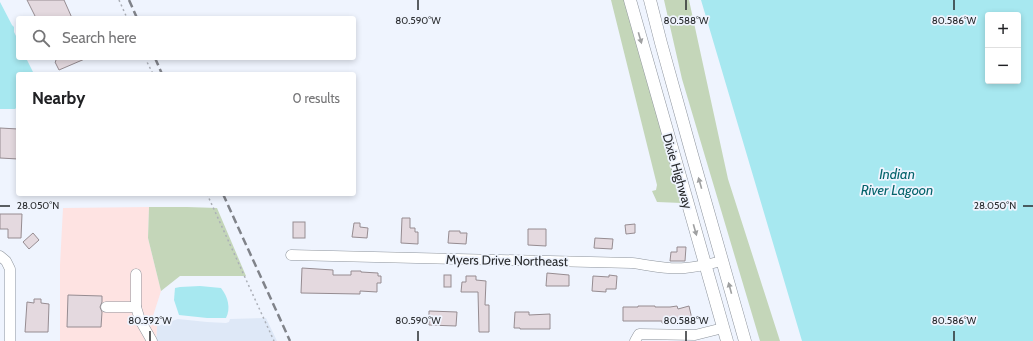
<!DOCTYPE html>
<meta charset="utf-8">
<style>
:root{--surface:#fff;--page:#f2f2f2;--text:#202124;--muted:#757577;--line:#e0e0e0}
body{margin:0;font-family:Cabin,sans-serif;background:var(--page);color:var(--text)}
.controls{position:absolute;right:12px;top:12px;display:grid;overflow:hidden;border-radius:4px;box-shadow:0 2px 6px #0003}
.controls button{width:36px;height:36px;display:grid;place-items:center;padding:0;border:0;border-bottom:1px solid var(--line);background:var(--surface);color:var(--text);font:20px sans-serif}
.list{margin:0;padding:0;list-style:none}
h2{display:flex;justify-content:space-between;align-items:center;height:52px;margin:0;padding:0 16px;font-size:17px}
h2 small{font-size:13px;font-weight:400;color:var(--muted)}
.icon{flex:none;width:22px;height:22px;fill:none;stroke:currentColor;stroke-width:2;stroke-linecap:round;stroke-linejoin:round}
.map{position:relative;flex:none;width:1033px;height:341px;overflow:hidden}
.search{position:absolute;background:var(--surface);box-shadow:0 2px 6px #0003;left:16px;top:16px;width:340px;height:44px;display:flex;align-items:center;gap:10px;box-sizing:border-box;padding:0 14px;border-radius:4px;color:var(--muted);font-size:15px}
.panel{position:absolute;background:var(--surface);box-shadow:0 2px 6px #0003;left:16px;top:72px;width:340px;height:124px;border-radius:4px}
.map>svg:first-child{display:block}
.built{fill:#dee8f7}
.industrial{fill:#fee3e2}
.green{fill:#c4d6b9}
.water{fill:#a7e8f0;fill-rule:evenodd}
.building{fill:#e4d9df;stroke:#968c91}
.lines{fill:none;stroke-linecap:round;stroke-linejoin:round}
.minor-casing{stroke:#8e949c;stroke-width:11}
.major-casing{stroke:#8e949c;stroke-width:13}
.path{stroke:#abafb7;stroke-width:1.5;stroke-dasharray:2 3;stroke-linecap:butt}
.minor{stroke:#fff;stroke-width:10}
.major{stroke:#fff;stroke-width:12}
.rail{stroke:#80838a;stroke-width:2.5;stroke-dasharray:8 4;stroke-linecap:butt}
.oneway{fill:#9fa0a1}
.ticks{fill:none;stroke:#2a2c2f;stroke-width:1.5}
.labels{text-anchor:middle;stroke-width:3.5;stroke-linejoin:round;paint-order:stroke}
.street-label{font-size:13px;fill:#2a2c2f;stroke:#eff4fe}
.water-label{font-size:14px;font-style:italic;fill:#04636b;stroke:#eff4fe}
.ticks-label{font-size:10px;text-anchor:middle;fill:#2a2c2f;stroke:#eff4fe;stroke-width:3.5;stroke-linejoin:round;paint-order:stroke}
</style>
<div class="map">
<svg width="1033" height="341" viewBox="0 0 1033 341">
<rect width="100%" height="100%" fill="#eff4fe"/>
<path class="built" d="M266,318l11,23h-121l1,-15 21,-7 29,3 19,1 3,-1 1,-3z"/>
<path class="industrial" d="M149,207l-1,31 13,53 -8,25 4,10 -1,15h-96v-76l3,-57z"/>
<g class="green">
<path d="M611,0h14l57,203 -25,-1 -5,-11 4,-1 1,-5z"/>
<path d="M664,0h25l39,179 52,162h-20l-78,-262z"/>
<path d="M149,207h38l30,1 29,68h-66l-19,15 -13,-53z"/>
</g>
<g class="water">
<path d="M701,0h332v341h-231zM988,15h30v66h-30z"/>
<path d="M0,2l12,23 2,2v5l4,8v18h8l8,16h-16v32l-3,3h-15z"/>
<path d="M200,286l21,2c7,9 10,20 5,30h-19l-28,-3 -5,-15 1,-12 5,-1z"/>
</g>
<g class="building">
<path d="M27,0h37l8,18h-36z"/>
<path d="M55,58h32l-28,12 -4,-8 1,-1z"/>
<path d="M0,128l18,1v30l-18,-1z"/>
<path d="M0,214h22l-1,24h-13v-9h-8z"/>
<path d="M402,218h8v10h5v4h3v12l-17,-1z"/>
<rect x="293" y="222" width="12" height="16"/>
<path d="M354,223h6v4l8,1 -1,10 -15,-1z"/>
<path d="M635,224v9l-9,1 -1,-9z"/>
<path d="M528,229h18v17l-18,-1z"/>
<path d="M449,231h11v2h7l-1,11 -18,-1z"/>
<path d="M33,233l6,7 -10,9 -6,-7z"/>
<path d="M595,238l18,1 -1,10 -18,-1z"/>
<path d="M677,247h9l-1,14h-15l1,-9h6z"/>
<path d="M302,268l31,2v5h18v-4h10v1l17,1v3h3v7h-4v9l-17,-1v3l-59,-1z"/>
<path d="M547,273l22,2v11h-23z"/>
<rect x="444" y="275" width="7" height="12"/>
<path d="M609,275l8,1 -1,13h-10v3l-14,-1 1,-15 16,1z"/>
<path d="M466,276h10v4l10,1 -1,24h4v27h-10l-1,-40h-17l1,-10h4z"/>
<path d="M68,295l34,1v6l-2,5 2,5 -1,15h-34z"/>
<path d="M34,299h7v4l8,1 -1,28h-23l2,-30 7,1z"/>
<path d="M638,306h17v1h15l7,-1 1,3 11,-3 3,13 -19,4h-11v-2h-39v-14h15z"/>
<path d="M429,311l28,1 -1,14 -27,-1z"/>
<path d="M515,312h14v3l21,-1v15h-30v-1h-6z"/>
</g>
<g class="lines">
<g class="minor-casing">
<g id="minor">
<path d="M291,255l341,8c17,2 36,7 53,5 13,-1 25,-4 37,-7"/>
<path d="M0,256l6,5 4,8v72"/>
<path d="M136,274v33l4,13 12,21"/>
<path d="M106,307h30"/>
<path d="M635,341l4,-7 56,1 28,-7"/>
</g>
</g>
<g class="major-casing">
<g id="major">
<path d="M630,0l97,341"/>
<path d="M650,0l11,43 30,108 54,190"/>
</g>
</g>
<g class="path">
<path d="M119,0l8,18"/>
<path d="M145,58l8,16"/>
<path d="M207,194l67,147"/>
</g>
<use href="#minor" class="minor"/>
<use href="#major" class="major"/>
<g class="rail">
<path d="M129,0l8,18"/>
<path d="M155,58l7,16"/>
<path d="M223,194c22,49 45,98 67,147"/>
</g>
</g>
<defs><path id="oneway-solid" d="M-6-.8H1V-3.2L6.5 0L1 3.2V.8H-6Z"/></defs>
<g class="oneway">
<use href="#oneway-solid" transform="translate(640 38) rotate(74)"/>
<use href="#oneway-solid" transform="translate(700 183) rotate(-106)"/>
<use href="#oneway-solid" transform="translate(695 230) rotate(74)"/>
<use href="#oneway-solid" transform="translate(730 288) rotate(-105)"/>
</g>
<path class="ticks" d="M418,0v10M686,0v10M954,0v10M0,206h10M1023,206h10M150,331v10M418,331v10M686,331v10M954,331v10"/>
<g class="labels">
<g class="street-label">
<text transform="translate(678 171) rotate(74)" y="5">Dixie Highway</text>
<text transform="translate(507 260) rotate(1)" y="5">Myers Drive Northeast</text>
</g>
<g class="water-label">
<text x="897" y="179">Indian<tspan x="897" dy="16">River Lagoon</tspan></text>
</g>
</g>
<g class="ticks-label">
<text x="418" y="24">80.590°W</text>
<text x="686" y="24">80.588°W</text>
<text x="954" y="24">80.586°W</text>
<text x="38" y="209">28.050°N</text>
<text x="995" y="209">28.050°N</text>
<text x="150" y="324">80.592°W</text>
<text x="418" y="324">80.590°W</text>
<text x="686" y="324">80.588°W</text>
<text x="954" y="324">80.586°W</text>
</g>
</svg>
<div class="controls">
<button>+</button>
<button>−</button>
</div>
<div class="search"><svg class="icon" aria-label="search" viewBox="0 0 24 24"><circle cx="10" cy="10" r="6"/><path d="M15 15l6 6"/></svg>Search here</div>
<section class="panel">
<h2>Nearby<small>0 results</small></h2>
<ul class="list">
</ul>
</section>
</div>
